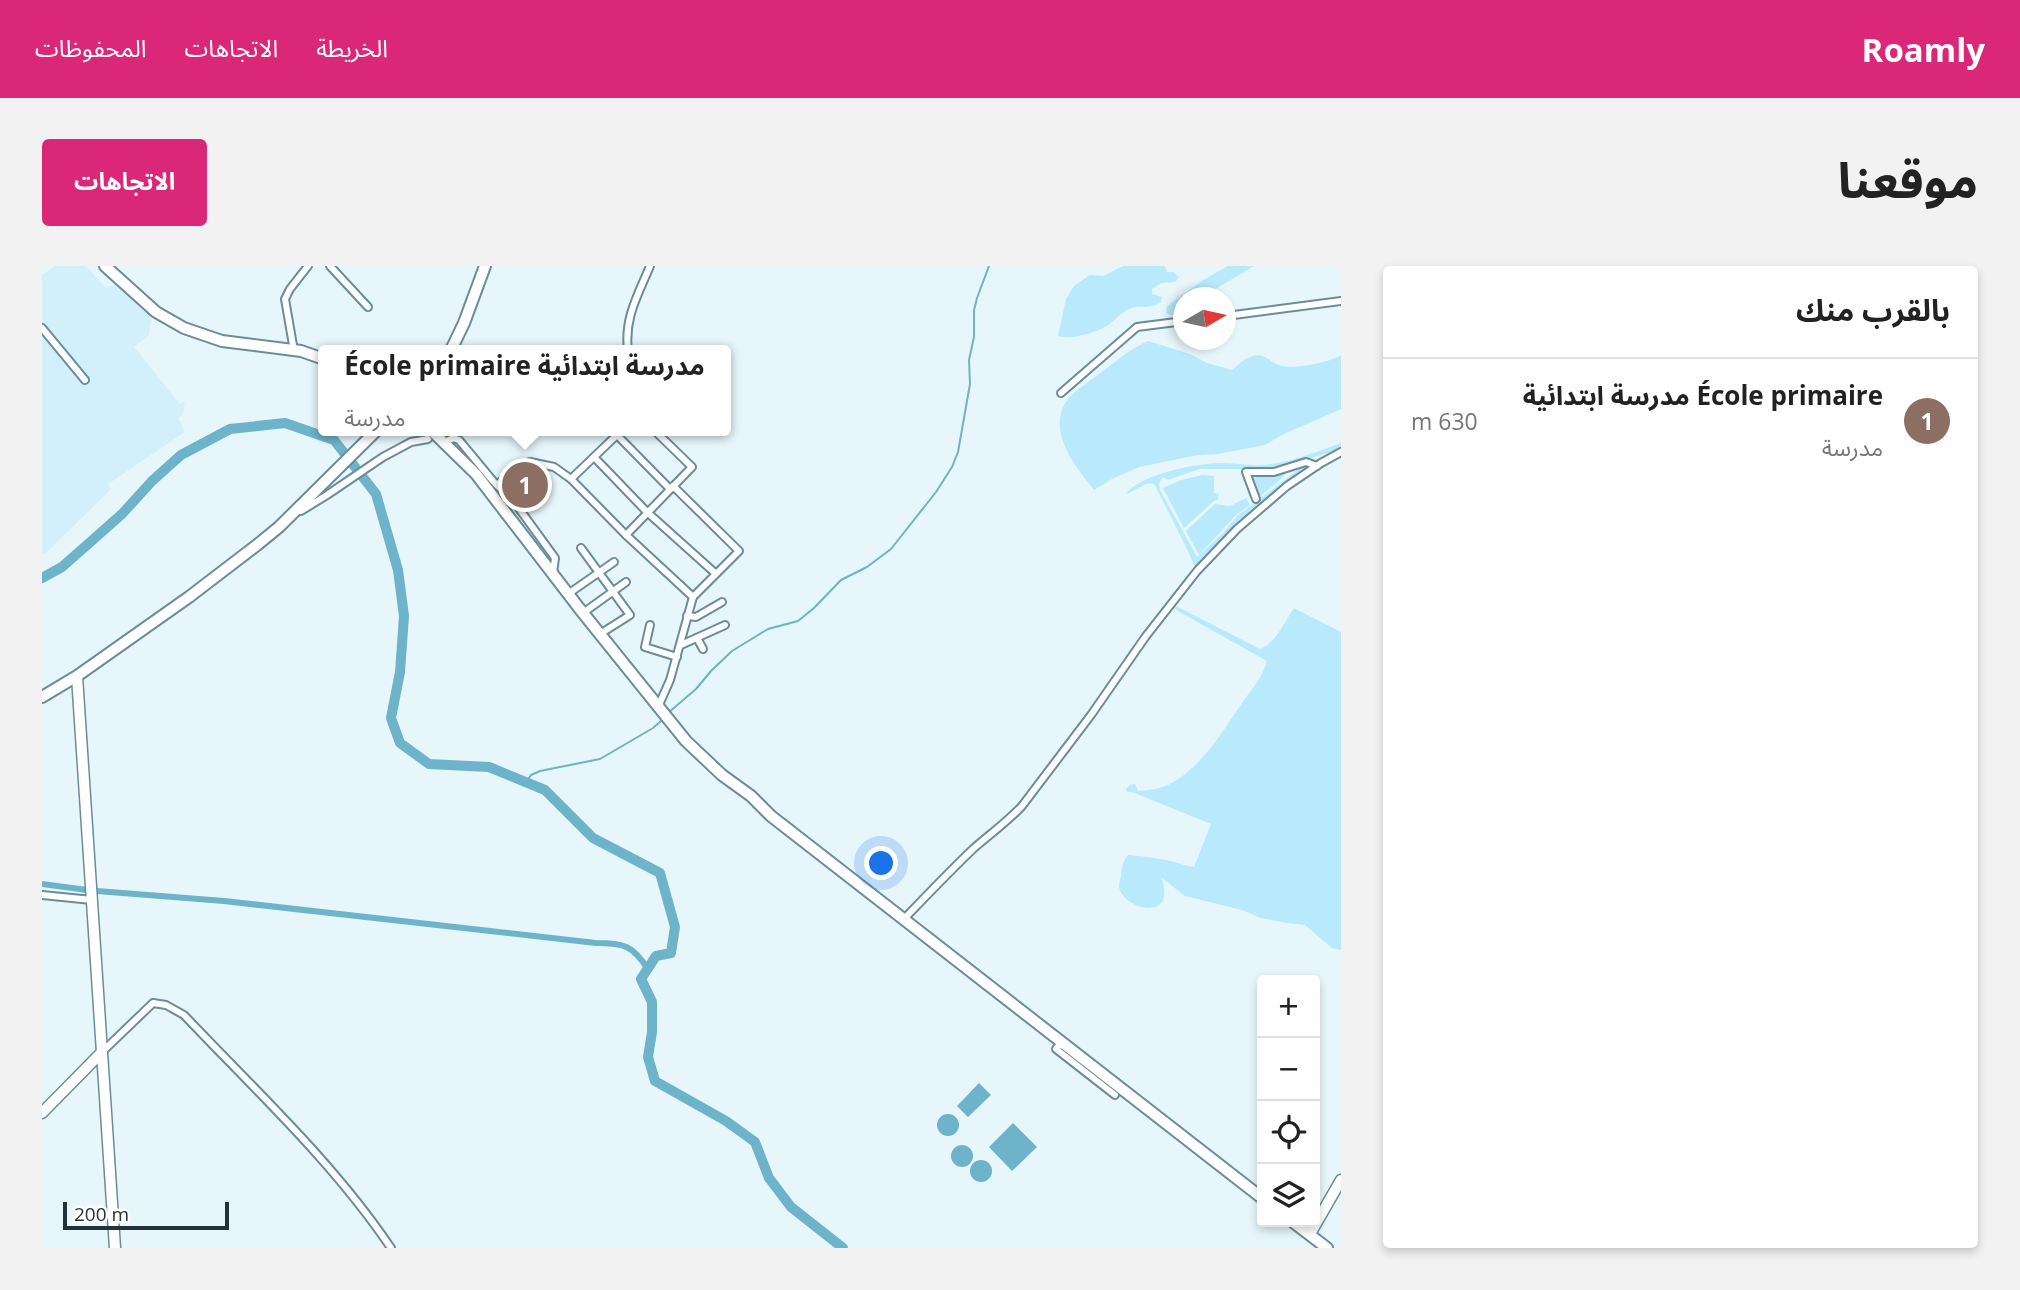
<!DOCTYPE html>
<html lang="ar">
<meta charset="utf-8">
<style>
:root{--surface:#fff;--page:#f2f2f2;--text:#222;--muted:#767676;--line:#e0e0e0;--accent:#db2777}
body{margin:0;font-family:"Open Sans","Noto Sans Arabic",sans-serif;background:var(--page);color:var(--text);direction:rtl}
.controls{position:absolute;right:21px;bottom:21px;display:grid;overflow:hidden;border-radius:7px;box-shadow:0 4px 10px #0003}
.controls button{width:63px;height:63px;display:grid;place-items:center;padding:0;border:0;border-bottom:2px solid var(--line);background:var(--surface);color:var(--text);font:35px sans-serif}
.compass{position:absolute;left:1131px;top:21px;width:63px;height:63px;border-radius:50%;background:var(--surface);box-shadow:0 4px 10px #0003;rotate:81deg}
.scale{position:absolute;left:21px;bottom:18px;width:166px;box-sizing:border-box;padding-left:7px;border:4px solid #233238;border-top:0;font-size:19px;line-height:24px;white-space:nowrap;color:#233238;-webkit-text-stroke:5px #fff;paint-order:stroke}
.you{position:absolute;left:840px;top:598px;width:24px;height:24px;margin:-18px;border:5px solid #fff;border-radius:50%;background:#1a73e8;box-shadow:0 0 0 10px #1a73e833}
.badge{display:grid;place-items:center;width:46px;height:46px;border-radius:50%;background:var(--accent);color:#fff;font-size:23px;font-weight:700}
.pin{position:absolute;translate:-50% -50%;border:4px solid #fff;box-shadow:0 2px 7px #0006}
.popup{position:absolute;left:276px;top:79px;width:413px;height:91px;box-sizing:border-box;display:grid;place-content:center;border-radius:7px;background:var(--surface);filter:drop-shadow(0 2px 5px #0005);font-size:23px;white-space:nowrap;color:var(--muted)}
.popup b{font-size:26px;color:var(--text)}
.popup::after{content:'';position:absolute;left:50%;top:100%;margin-left:-14px;border:14px solid transparent;border-top-color:var(--surface)}
.list{margin:0;padding:0;list-style:none}
h2{display:flex;justify-content:space-between;align-items:center;height:91px;margin:0;padding:0 28px;font-size:30px}
h2 small{font-size:23px;font-weight:400;color:var(--muted)}
.list li{display:grid;grid-template-columns:46px 1fr auto;gap:21px;align-items:center;box-sizing:border-box;height:126px;padding:0 28px;border-top:2px solid var(--line)}
.list b{display:block;font-size:26px;white-space:nowrap}
.list p{margin:0;font-size:23px;white-space:nowrap;color:var(--muted)}
.list em{font-size:23px;font-style:normal;color:var(--muted)}
.icon{flex:none;width:38px;height:38px;fill:none;stroke:currentColor;stroke-width:2;stroke-linecap:round;stroke-linejoin:round}
.map{position:relative;flex:none;width:1299px;height:982px;overflow:hidden;direction:ltr;border-radius:7px}
header{display:flex;align-items:center;gap:42px;box-sizing:border-box;height:98px;padding:0 35px;background:var(--accent);color:#fff}
header strong{font-size:33px}
nav{display:flex;gap:38px;margin-inline-start:auto;font-size:24px}
.intro{display:flex;align-items:center;justify-content:space-between;box-sizing:border-box;height:168px;padding:0 42px}
h1{margin:0;font-size:49px}
.button{padding:18px 32px;border-radius:7px;background:var(--accent);color:#fff;font-size:24px;font-weight:700}
main{display:flex;gap:42px;padding:0 42px}
aside{flex:1;background:var(--surface);border-radius:7px;box-shadow:0 4px 10px #0003}
.map>svg:first-child{display:block}
.built{fill:#d3f0fa}
.green{fill:#b8eafb}
.water{fill:#6db3ca}
.lines{fill:none;stroke-linecap:round;stroke-linejoin:round}
.stream{stroke:#6db3ca;stroke-width:2}
.canal{stroke:#6db3ca;stroke-width:6}
.river{stroke:#6db3ca;stroke-width:10}
.minor-casing{stroke:#698d9a;stroke-width:10}
.secondary-casing{stroke:#698d9a;stroke-width:13}
.primary-casing{stroke:#698d9a;stroke-width:14}
.minor{stroke:#fff;stroke-width:6}
.secondary{stroke:#fff;stroke-width:10}
.primary{stroke:#fff;stroke-width:10}
</style>
<header>
<strong>Roamly</strong>
<nav><a>الخريطة</a><a>الاتجاهات</a><a>المحفوظات</a></nav>
</header>
<div class="intro"><h1>موقعنا</h1><a class="button">الاتجاهات</a></div>
<main>
<aside>
<h2>بالقرب منك<small></small></h2>
<ul class="list">
<li><span class="badge" style="background:#8d6e63">1</span><div><b>École primaire مدرسة ابتدائية</b><p>مدرسة</p></div><em>630 m</em></li>
</ul>
</aside>
<div class="map">
<svg width="1299" height="982" viewBox="0 0 1299 982">
<rect width="100%" height="100%" fill="#e6f6fb"/>
<path class="built" d="M13,0h31l20,22 9,-4 36,34 -2,17 -15,12 46,57 5,-3 -2,14 -5,3 7,14 -77,52 3,5 -66,65h-3v-279z"/>
<g class="green">
<path d="M1081,0h42l2,6h7l5,5 -4,5 -14,1 -9,6v5l10,3 -1,5c-10,8 -21,2 -32,7 -10,4 -14,12 -22,17 -13,7 -36,14 -49,10l8,-37 8,-13 16,-11 13,1z"/>
<path d="M1186,0h26l-52,31 -18,1 -1,16 -12,1 -5,-2 1,-6 4,-4 32,-23z"/>
<path d="M1106,75l42,13 17,9 25,7c5,-4 12,-11 18,-13 14,-6 20,6 31,9 15,3 47,-3 60,-11v54l-57,25 -19,11 -47,9 -20,1 -59,12 -27,12 -18,11c-19,-24 -50,-62 -25,-92 8,-9 20,-16 30,-24 16,-12 31,-25 49,-33z"/>
<path d="M1299,177v6l-67,20h-75l-31,11 -5,-3 -4,6 1,7 37,67 26,-24 14,-17 58,-44 3,-6h7l-1,6 -14,7 -47,39 -48,50 -6,-15 -34,-68 -3,-2 -6,1 -19,10 1,-3c19,-18 66,-27 92,-28 14,0 29,3 43,2 26,-2 53,-13 78,-22z"/>
<path d="M1246,205l-10,11 -19,15 -9,-21 24,-2z"/>
<path d="M1160,209l12,1v17l5,1 -1,6 -4,1 -30,27 -21,-40 18,-8z"/>
<path d="M1204,232l4,7 -14,10 -37,40 -13,-24 29,-27 15,2z"/>
<path d="M1134,340l84,43c16,-6 25,-28 34,-41l47,24v318l-9,-2 -27,-23 -18,-2 -26,-5 -19,-8 -57,-14 -23,-18c1,6 4,14 1,22 -8,17 -41,4 -44,-13 0,-4 1,-8 2,-11 1,-9 1,-14 7,-21 15,1 28,3 43,6 8,2 15,5 23,6l17,-43 -79,-32h-5l-1,-3 4,-4 5,-1 3,7c11,-1 22,-2 32,-7 32,-17 52,-52 72,-81 10,-14 21,-27 25,-42l-91,-51 -2,-2z"/>
</g>
<g class="water">
<path d="M937,817l12,12 -23,22 -11,-11z"/>
<circle cx="906" cy="859" r="11"/>
<path d="M971,857l24,24 -25,24 -23,-24z"/>
<circle cx="920" cy="890" r="11"/>
<circle cx="939" cy="905" r="11"/>
</g>
<g class="lines">
<g class="stream">
<path d="M626,447l28,-24 15,-18 21,-20 36,-22 30,-8 16,-13 27,-28 26,-13 24,-18 45,-57 16,-25 6,-15 12,-68 -1,-24 5,-23v-27l3,-12 12,-32"/>
<path d="M484,516l5,-7 9,-4 60,-12 53,-31 9,-8"/>
</g>
<g class="canal">
<path d="M0,618l45,6"/>
<path d="M55,625l127,10 372,42c28,0 36,2 52,26"/>
</g>
<path class="river" d="M0,312l20,-11 60,-53 30,-33 29,-26 49,-26 55,-6 49,17 42,54 22,76 6,46 -4,56 -9,46 9,25 29,21 60,3 56,23 48,48 67,35 15,54 -4,26 -15,3 -15,23 11,23v30l-4,25 7,24 71,40 29,21 14,36 22,29 52,41"/>
<g class="minor-casing">
<g id="minor">
<path d="M288,0l38,41"/>
<path d="M1184,50l115,-15"/>
<path d="M0,62l43,52"/>
<path d="M586,84c-4,-32 10,-55 22,-84"/>
<path d="M252,85l-9,-52 5,-10 18,-23"/>
<path d="M1019,127l76,-66 47,-6"/>
<path d="M575,169l53,54"/>
<path d="M403,176l8,-4 6,2 34,41 25,26 37,51 -2,15"/>
<path d="M552,191l53,55 68,61"/>
<path d="M529,213l50,-48"/>
<path d="M455,219l22,-19 11,-4 24,5 17,12 55,56 67,62"/>
<path d="M1214,233l-10,-27h28l32,-10 11,4"/>
<path d="M259,245l26,-16 56,-38 28,-15 17,-3"/>
<path d="M584,269l66,-68 -37,-36"/>
<path d="M539,282l49,67 -30,19"/>
<path d="M526,328l46,-32"/>
<path d="M541,347l43,-31"/>
<path d="M645,350l9,1 26,-15"/>
<path d="M608,359l-5,22 32,10"/>
<path d="M655,372l6,11"/>
<path d="M639,379l44,-20"/>
<path d="M616,441l12,-27 23,-83 46,-46 -66,-65"/>
<path d="M0,629l50,5"/>
<path d="M862,653c23,-24 45,-47 69,-70 16,-14 34,-27 49,-43l69,-91 55,-79 51,-65 40,-42 50,-43 34,-23 20,-11"/>
<path d="M1019,777l-5,6 59,46"/>
<path d="M60,786l51,-49 13,2 18,10c71,75 149,147 207,233"/>
</g>
</g>
<g class="secondary-casing">
<g id="secondary">
<path d="M35,410l38,572"/>
<path d="M0,847l60,-61"/>
<path d="M1268,968l31,-54"/>
</g>
</g>
<g class="primary-casing">
<g id="primary">
<path d="M63,0l51,46 28,16 38,13 79,10 23,8"/>
<path d="M409,84l13,-27 21,-57"/>
<path d="M390,165l44,43 103,134 107,133 36,34 29,21 20,20 491,382"/>
<path d="M0,431l35,-21 112,-79 68,-52 22,-18 97,-96"/>
<path d="M1251,956l34,26"/>
</g>
</g>
<use href="#minor" class="minor"/>
<use href="#secondary" class="secondary"/>
<use href="#primary" class="primary"/>
</g>
</svg>
<div class="controls">
<button>+</button>
<button>−</button>
<button><svg class="icon" aria-label="locate" viewBox="0 0 24 24"><circle cx="12" cy="12" r="6"/><path d="M12 2v4M12 18v4M2 12h4M18 12h4"/></svg></button>
<button><svg class="icon" aria-label="layers" viewBox="0 0 24 24"><path d="M12 4l9 5-9 5-9-5zM3 14l9 5 9-5"/></svg></button>
</div>
<svg class="compass" viewBox="-18 -18 36 36"><path d="M0-13l5 13h-10z" fill="#e53935"/><path d="M0 13l5-13h-10z" fill="#767676"/></svg>
<div class="scale">200 m</div>
<div class="you"></div>
<div class="pin badge" style="left:483px;top:219px;background:#8d6e63">1</div>
<div class="popup"><b>École primaire مدرسة ابتدائية</b>مدرسة</div>
</div>
</main>
